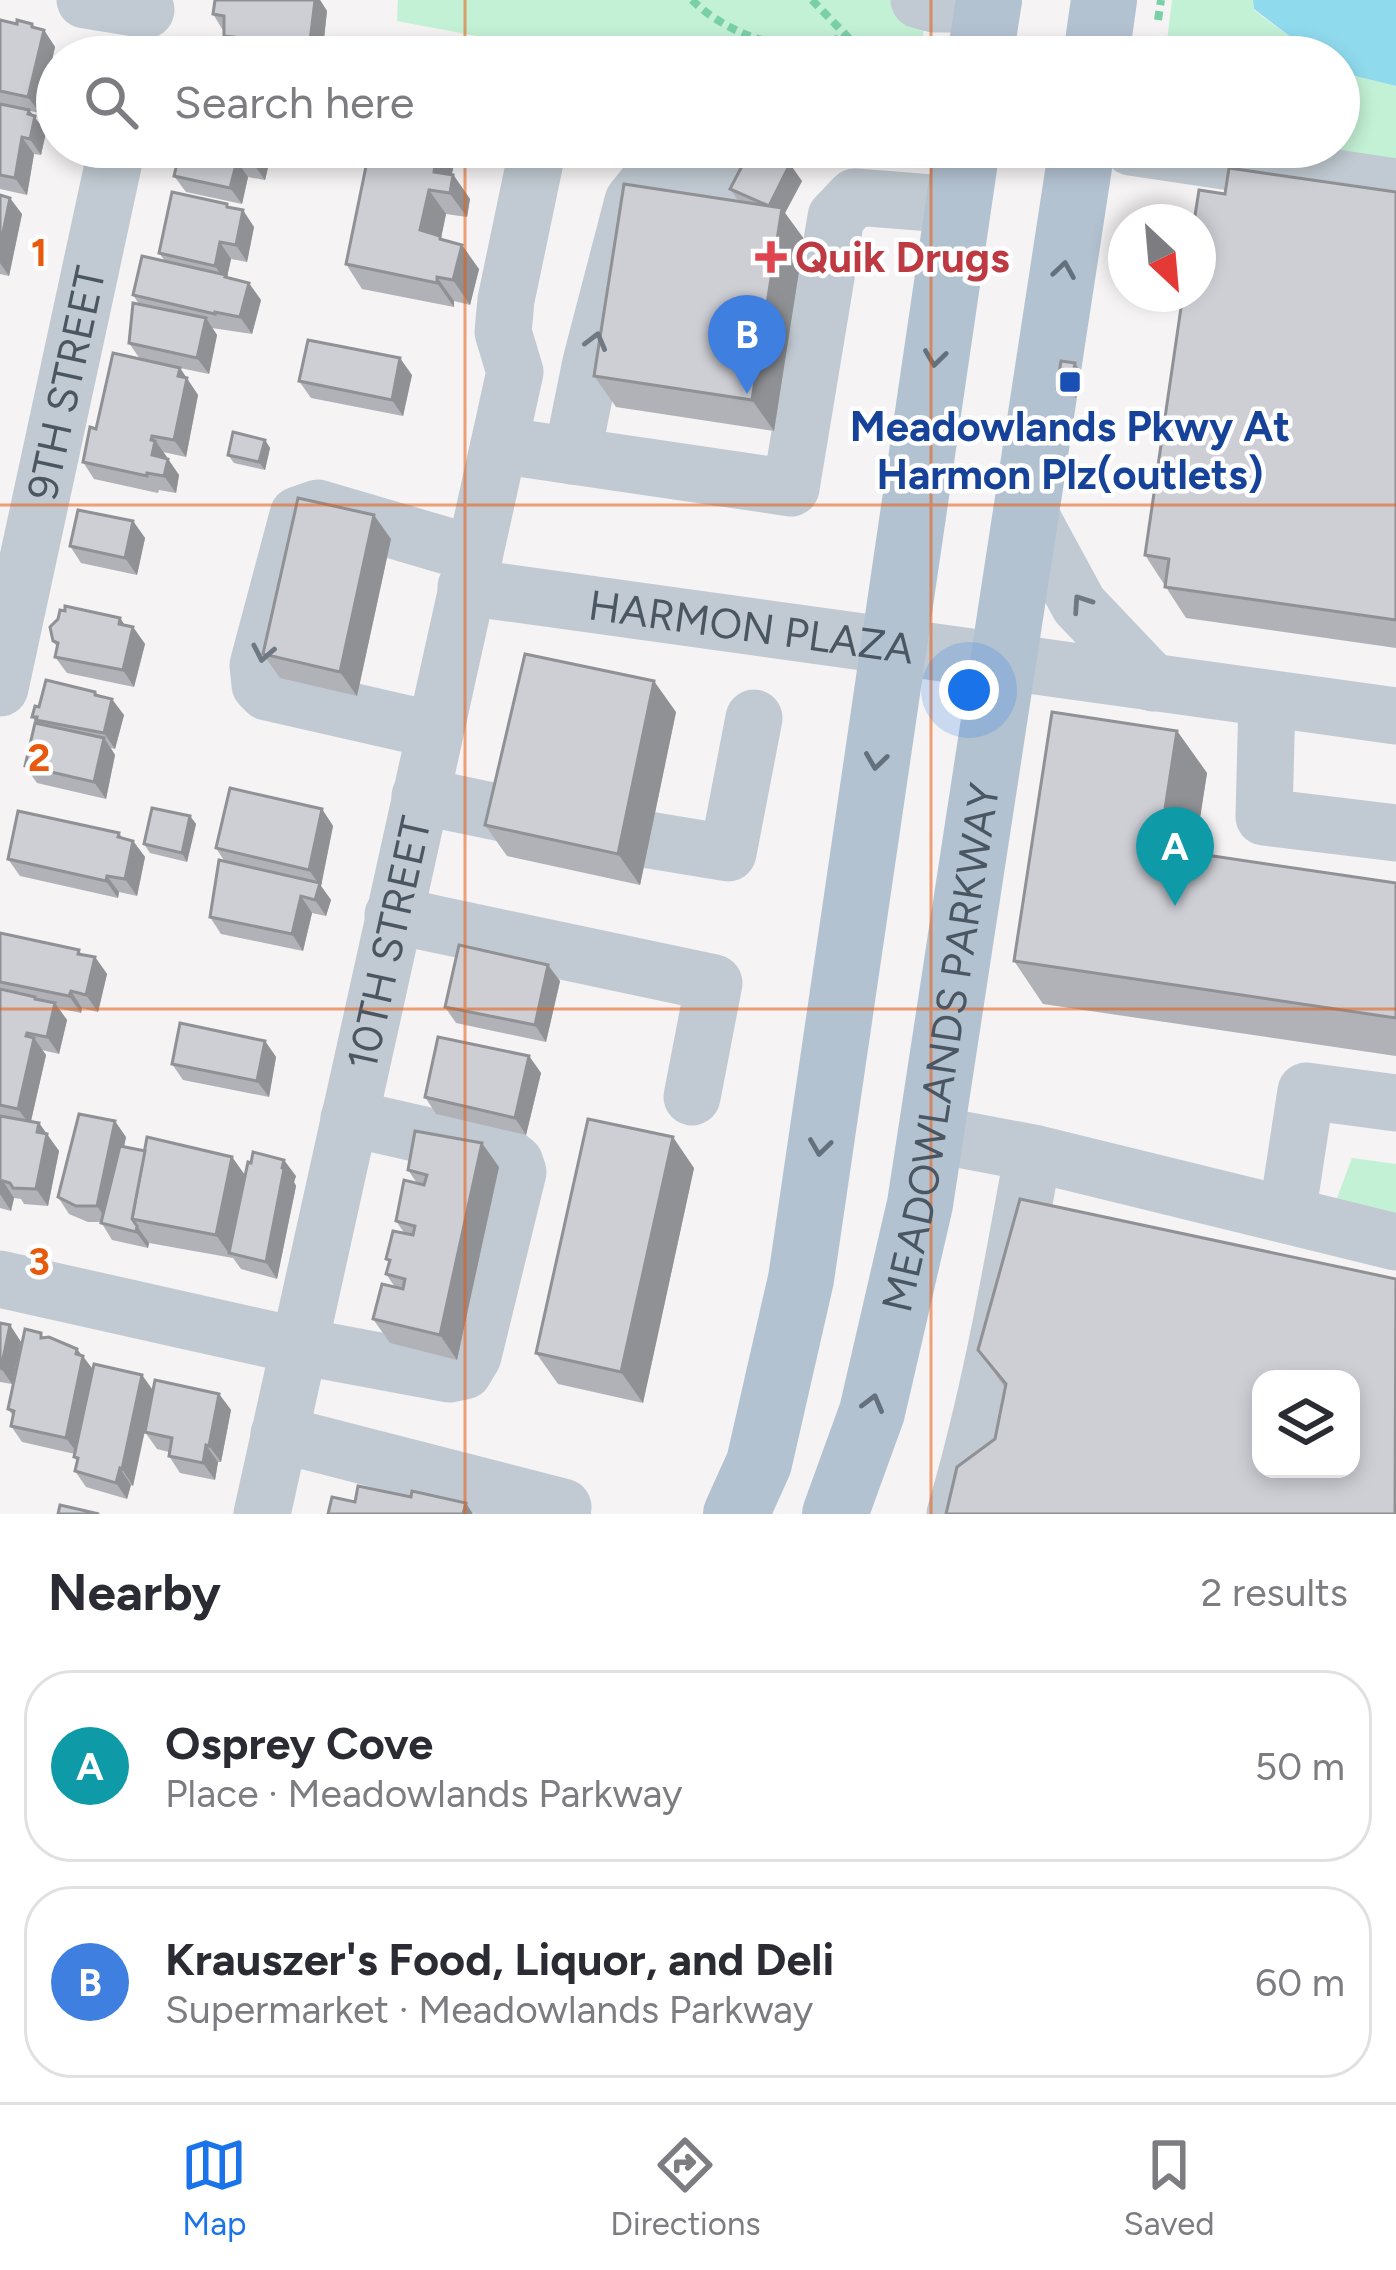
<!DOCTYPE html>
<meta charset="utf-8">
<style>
:root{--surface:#fff;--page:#f2f2f3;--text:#2b2b33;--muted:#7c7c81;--line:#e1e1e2;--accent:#1a73e8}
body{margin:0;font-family:Figtree,sans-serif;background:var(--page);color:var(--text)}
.controls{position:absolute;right:36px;bottom:36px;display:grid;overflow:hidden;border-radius:24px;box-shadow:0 6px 18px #0003}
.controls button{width:108px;height:108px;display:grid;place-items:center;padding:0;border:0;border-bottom:3px solid var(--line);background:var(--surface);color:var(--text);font:60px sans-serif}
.compass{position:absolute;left:1108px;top:204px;width:108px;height:108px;border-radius:50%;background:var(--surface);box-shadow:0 6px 18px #0003;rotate:154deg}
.you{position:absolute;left:969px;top:690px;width:42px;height:42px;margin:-30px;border:9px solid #fff;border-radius:50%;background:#1a73e8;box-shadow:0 0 0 18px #1a73e833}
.badge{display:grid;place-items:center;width:78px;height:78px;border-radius:50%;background:var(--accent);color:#fff;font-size:39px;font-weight:700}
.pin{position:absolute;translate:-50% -99px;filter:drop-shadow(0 3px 6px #0008)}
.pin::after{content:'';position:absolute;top:63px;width:42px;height:36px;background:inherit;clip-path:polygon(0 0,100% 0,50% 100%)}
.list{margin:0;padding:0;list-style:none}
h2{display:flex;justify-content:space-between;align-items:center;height:156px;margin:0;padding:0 48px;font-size:51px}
h2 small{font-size:39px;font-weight:400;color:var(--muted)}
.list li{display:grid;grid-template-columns:78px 1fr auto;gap:36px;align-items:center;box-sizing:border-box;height:192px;margin:0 24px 24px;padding:0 24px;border:3px solid var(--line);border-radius:48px}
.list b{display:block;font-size:45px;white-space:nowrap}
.list p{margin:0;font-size:39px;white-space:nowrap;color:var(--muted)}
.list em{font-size:39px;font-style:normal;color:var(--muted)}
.icon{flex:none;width:66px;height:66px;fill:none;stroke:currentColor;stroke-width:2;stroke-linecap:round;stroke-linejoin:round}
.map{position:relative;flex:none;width:1396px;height:1514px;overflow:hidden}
.search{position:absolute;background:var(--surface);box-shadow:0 6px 18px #0003;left:36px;right:36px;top:36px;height:132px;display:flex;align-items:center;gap:30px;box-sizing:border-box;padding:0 42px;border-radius:66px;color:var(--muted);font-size:45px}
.sheet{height:588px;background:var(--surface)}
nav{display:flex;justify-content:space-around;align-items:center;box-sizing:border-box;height:168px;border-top:3px solid var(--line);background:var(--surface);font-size:33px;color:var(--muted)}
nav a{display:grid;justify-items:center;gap:6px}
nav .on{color:var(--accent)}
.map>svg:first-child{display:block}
.green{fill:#c3f1d5}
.water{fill:#90daee}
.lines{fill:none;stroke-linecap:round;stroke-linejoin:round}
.path{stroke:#7ad0a6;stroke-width:8;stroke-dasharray:9 6;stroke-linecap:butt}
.minor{stroke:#c1cad2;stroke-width:57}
.major{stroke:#b3c2d1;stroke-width:66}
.wall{fill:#b0b2b7}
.shaded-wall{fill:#909195}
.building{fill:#cdcfd5;stroke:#909195;stroke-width:3;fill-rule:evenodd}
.oneway{stroke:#64717d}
.oneway2{stroke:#6e7983}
.grid{fill:none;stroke:#e8590c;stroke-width:3;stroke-opacity:0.55}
.health-dot{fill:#e0444e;stroke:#fff;stroke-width:4.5}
.transit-dot{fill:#1a4fb4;stroke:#fff;stroke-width:4.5}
.labels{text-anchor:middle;stroke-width:9;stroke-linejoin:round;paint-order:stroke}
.health-label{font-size:42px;font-weight:bold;fill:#be3a42;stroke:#fff;text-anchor:start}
.street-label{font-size:42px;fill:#4a5661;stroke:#fff}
.transit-label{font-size:42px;font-weight:bold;fill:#164399;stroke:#fff}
.grid-label{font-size:39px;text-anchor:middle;font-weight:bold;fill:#e8590c;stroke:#fff;stroke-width:9;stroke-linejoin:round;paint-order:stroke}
</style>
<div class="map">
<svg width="1396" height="1514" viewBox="0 0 1396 1514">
<rect width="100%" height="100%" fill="#f5f3f3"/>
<g class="green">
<path d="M398,0h531l-10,57h-331l-191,-36z"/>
<path d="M1172,0h81l1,10 63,47h-152z"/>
<path d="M1339,72l57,14v87l-173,-26h116z"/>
<path d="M1352,1158l44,6v51l-62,-9z"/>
</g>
<path class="water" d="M1253,0h143v86l-57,-14v-15h-22l-63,-48z"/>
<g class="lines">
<g class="path">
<path d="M692,0c29,29 83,52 125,45 9,-1 19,-6 28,-9"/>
<path d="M812,0l55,57"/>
<path d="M1158,20l3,-20"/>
</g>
<g class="minor">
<path d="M85,0l61,10"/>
<path d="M919,0l15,4h55"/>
<path d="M1131,147l265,40"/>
<path d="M499,445l292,43 45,-271 19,-20 103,8"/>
<path d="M572,456l19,-94 42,-161 22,-27 31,-10 70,15"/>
<path d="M1028,511l51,94 74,78"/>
<path id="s1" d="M466,587l930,129"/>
<path id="s2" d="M0,688l117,-541"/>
<path d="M1267,699l-3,118 132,16"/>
<path d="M434,730l-167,-38 -7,-7 -2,-20 40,-150 20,-7 156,46"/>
<path d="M420,796l96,20"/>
<path d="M649,840l79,13 26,-135"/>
<path d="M393,915l321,68 -22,114"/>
<path d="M932,1134l101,19 363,89"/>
<path d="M1287,1215l19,-124 90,12"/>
<path d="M0,1279l299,67 150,28 15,-3 9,-15 45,-184 -3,-9 -12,-10 -154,-35"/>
<path d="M279,1434l284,73 -1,7"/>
<path id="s3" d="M262,1514l253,-1142 -12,-40 3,-32 32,-153"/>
<path d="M955,1514c35,-118 56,-240 78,-361"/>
</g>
<g class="major">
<path d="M980,57l9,-57"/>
<path d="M1096,57l8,-57"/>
<path d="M736,1514l23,-51 42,-184 166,-1132"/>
<path id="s4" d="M835,1514l37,-102 48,-208 162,-1057"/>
</g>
</g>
<g class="wall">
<path d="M215,0h105l7,11 -5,46 -33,-3 -1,3h-10l-42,-5 -23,-38z"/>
<path d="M0,20l44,10 11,17 -15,66 -10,-2 16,21 -5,23 -7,-1 -7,41 -27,-6z"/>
<path d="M181,147h92l-8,33 -17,-3 -6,27 -56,-12 -12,-16z"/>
<path d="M370,147h136l-4,17 -27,-5 -3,-5 -15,-2 -5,21 18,26 -3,18 -21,-3 -5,24 38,31 -9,36 -16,-4v6l-92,-18 -16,-25z"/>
<path d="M802,181l-17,32 19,26 -30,192 -158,-24 -22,-31 145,-174 -9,-13z"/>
<path d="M1396,192v456l-210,-30 -41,-63 80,-361z"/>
<path d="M0,195l22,19 -13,62 -9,-2z"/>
<path d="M230,207l24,20 -7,35 -16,-3 -4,18 34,23 -9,34 -40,-6 5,7 -8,39 -29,-6 18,27 -12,62 -23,-5 16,23 -3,18 -17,-3 -1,3 -64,-14 -11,-17 13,-33 44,-70 -11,-16 10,-39 -6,-9 32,-34 -6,-8z"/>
<path d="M1075,363l5,8 -4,27 -14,-2 -5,-8z"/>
<path d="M412,375l-9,41 -92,-18 -12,-17z"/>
<path d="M265,440l5,8 -5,22 -31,-7 -6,-8z"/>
<path d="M133,521l12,17 -8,37 -56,-12 -11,-17z"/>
<path d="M391,539l-34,157 -77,-18 -17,-24z"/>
<path d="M120,618l5,8 8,1 12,17 -11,43 -67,-14 -12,-16 2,-10 -4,-6z"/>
<path d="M95,692l29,23 -9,34 -4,-1 4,7 -9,44 -69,-16 -12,-17 12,-42 -5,-7 7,-10z"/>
<path d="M676,712l-36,173 -133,-29 -22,-31z"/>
<path d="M1177,731l30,42 -13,80 202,30v173l-353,-52 -29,-43z"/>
<path d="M322,809l11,17 -12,60 10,14 -5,16 -14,-3 -9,38 -82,-17 -11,-17 15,-55 -9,-14z"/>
<path d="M190,816l6,8 -9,38 -37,-9 -6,-9z"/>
<path d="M119,833l3,4 11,4 12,16 -8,39 -18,-4 -1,6 -98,-22 -12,-17z"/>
<path d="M0,933l79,17 3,5 13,2 12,17 -9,38 -16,-4 -1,5 -23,-5 9,12 -8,34 -17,-4 4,5 -15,66 8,2 20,28 -11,55 -24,-2 -3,-5 -7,-1 -3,13 -11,-3z"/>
<path d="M560,981l-14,61 -90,-19 -11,-16z"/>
<path d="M265,1041l11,16 -7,40 -86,-17 -11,-16z"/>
<path d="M529,1056l12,17 -15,62 -90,-21 -11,-17z"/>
<path d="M126,1137l-2,10 21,4 87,6 13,18 51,1 -2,6 2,4 -19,93 -36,-10 -8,-11 -84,-15 -1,5 -36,-8 -11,-18h-13l-19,-8 -11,-17z"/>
<path d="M499,1167l-42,193 -67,-17 -17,-24 22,-32 -9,-13 3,-11 -3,-4 19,-25 -9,-13 21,-38 -9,-13z"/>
<path d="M694,1168l-51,235 -85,-19 -22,-31z"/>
<path d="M1396,1279l-401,160 10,-51 -27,-38z"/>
<path d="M0,1323l10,2 11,17 -9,42 -12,-2z"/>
<path d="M45,1338l38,18 10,14 49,5 11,15 66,4 12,16 -10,52h-3l-3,18 -35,-7 -11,-17v-4l-12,-3 -12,-17 4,-19 -16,73 -2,-1 -4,14 -41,-12 -11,-16 2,-10 -3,-4 1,-3 -53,-12 -11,-16 2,-10 -5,-7z"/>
</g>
<g class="shaded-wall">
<path d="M309,0h11l7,11 -5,46 -12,-16z"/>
<path d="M32,24l10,13 2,-7 11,17 -15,66 -12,-16z"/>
<path d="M277,38l12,16 -1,3 -11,-15z"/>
<path d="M29,110l17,22 -5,23 -11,-16z"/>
<path d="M22,137l12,17 -7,41 -12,-17z"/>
<path d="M257,147h16l-8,33 -12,-17z"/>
<path d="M435,147h19l3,5 -5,21 18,26 -3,18 -33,-45z"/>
<path d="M490,147h16l-4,17z"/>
<path d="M237,161l11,16 -6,27 -12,-16z"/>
<path d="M790,164l12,17 -17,32 19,26 -30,192 -22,-31 17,-194z"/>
<path d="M429,190l17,24 -5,24 16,22 -37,-30z"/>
<path d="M10,198l12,16 -13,62 -9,-13v-16z"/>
<path d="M243,210l11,17 -7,35 -11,-17z"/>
<path d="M220,242l11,17 -5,23 -11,-16z"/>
<path d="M462,245l17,24 -9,36 -17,-25z"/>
<path d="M437,277l17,24v6l-17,-24z"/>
<path d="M249,283l12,17 -9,34 -12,-17z"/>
<path d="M206,318l11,17 -8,39 -12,-16z"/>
<path d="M400,358l12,17 -9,41 -11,-16z"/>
<path d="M1075,363l5,8 -4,27 -6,-8z"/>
<path d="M180,368l18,27 -12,62 -12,-17 4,-64z"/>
<path d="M152,436l15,21 -3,15 -12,-17z"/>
<path d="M265,440l5,8 -5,22 -6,-8z"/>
<path d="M168,459l11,16 -3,18 -12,-17z"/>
<path d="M374,515l17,24 -34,157 -17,-24z"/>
<path d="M133,521l12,17 -8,37 -12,-17z"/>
<path d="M120,618l11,16 2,-7 12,17 -11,43 -11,-17 -4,-46z"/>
<path d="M654,681l22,31 -36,173 -22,-31z"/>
<path d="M112,699l12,16 -9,34 -11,-16z"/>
<path d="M1177,731l30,42 -18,117 -30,-42z"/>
<path d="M104,738l11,17 -9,44 -12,-17z"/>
<path d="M322,809l11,17 -12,60 10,14 -5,16 -11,-16 4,-16 -10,-14z"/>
<path d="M190,816l6,8 -9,38 -5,-9z"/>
<path d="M133,841l12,16 -8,39 -12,-17z"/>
<path d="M107,876l12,16 -1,6 -12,-17z"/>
<path d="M301,896l11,17 -9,38 -11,-17z"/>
<path d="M95,957l12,17 -9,38 -12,-17z"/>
<path d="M548,965l12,16 -14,61 -11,-17z"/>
<path d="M71,991l11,17 -1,5 -12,-17z"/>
<path d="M55,1003l12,17 -8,34 -12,-17z"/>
<path d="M27,1033l6,9 1,-4 12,17 -16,70 -12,-16z"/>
<path d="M265,1041l11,16 -7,40 -12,-16z"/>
<path d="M529,1056l12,17 -15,62 -11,-17z"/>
<path d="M115,1121l11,16 -18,85 -11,-16z"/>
<path d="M39,1123l20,28 -11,55 -12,-17 1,-57z"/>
<path d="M673,1137l21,31 -51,235 -22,-31z"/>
<path d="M482,1143l17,24 -42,193 -17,-25z"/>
<path d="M232,1157l17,24 -20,72 4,6 -17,-24z"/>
<path d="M284,1160l12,16 -2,6 2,4 -19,93 -11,-17z"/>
<path d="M3,1181l11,17 -3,13 -11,-17z"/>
<path d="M137,1226l12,17 -1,5 -12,-16z"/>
<path d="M10,1325l11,17 -9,42 -11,-16z"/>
<path d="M77,1349l18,23 -17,82 -12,-16z"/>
<path d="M142,1375l11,16 -20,95 -11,-17z"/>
<path d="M219,1394l12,16 -10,52 -12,-16z"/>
<path d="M206,1445l12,17 -3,18 -12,-17z"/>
<path d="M120,1468l11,17 -4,14 -11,-16z"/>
<path d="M466,1503l7,11h-10z"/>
</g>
<g class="building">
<path d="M215,0h100l-5,41 -33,-3v4l-53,-6v-20l-11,-2z"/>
<path d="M0,20l17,4v-4l15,4v3l12,3 -16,67 -28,-6z"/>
<path d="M0,104l29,6 -1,4 7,2 -5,23 -8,-2 -7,41 -15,-3z"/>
<path d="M181,147h76l-4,16 -16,-2 -7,27 -56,-12z"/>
<path d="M370,147h65l-1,6h3l-3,19 19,3 -3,18 -21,-3 -9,40 20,6v3l22,6 -9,35 -16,-3v6l-91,-19z"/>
<path d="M752,147h5l33,17 -21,42 -39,-17z"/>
<path d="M1229,168l167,24v428l-231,-33 4,-28 -24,-4 38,-261h15v-72h-4l5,-32 26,4z"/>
<path d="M624,184l158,24 -30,192 -158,-24z"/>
<path d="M172,192l55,12v3l16,3 -7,35 -16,-3 -5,24 -56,-13z"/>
<path d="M0,195l10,3 -10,49z"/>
<path d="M142,256l84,19 -1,2 24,6 -9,34 -25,-5v2l-82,-19z"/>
<path d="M133,303l73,15 -9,40 -68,-15z"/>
<path d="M308,340l92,18 -8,42 -93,-19z"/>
<path d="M113,353l67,15 -2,8 9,2 -13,62 -22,-4 -1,4 4,1 -3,14 16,4 -4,17 -17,-3v3l-64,-14 7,-35 6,2z"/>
<path d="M1061,361l14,2 -5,27 -13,-2z"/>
<path d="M233,432l32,8 -6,22 -31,-7z"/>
<path d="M298,498l76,17 -34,157 -77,-18z"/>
<path d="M78,510l55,11 -8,37 -55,-12z"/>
<path d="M65,606l55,12 -1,6 14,3 -10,43 -68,-13 3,-14 -5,-2 -3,-14 8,-8 2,-9 5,1z"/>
<path d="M525,654l129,27 -36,173 -133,-29z"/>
<path d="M46,680l49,12v3l17,4 -8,34 -68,-13 1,-3h-5l3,-11 4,1z"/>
<path d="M1052,712l125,19 -18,117 237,35v135l-382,-57z"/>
<path d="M35,723l69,15 -10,44 -69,-16z"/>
<path d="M230,788l92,21 -13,61 -93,-22z"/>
<path d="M152,808l38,8 -8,37 -38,-9z"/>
<path d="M18,811l101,22 -1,4 15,4 -8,38 -18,-3 -1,5 -98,-22z"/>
<path d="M219,860l101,23 -5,17 -14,-4 -9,38 -82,-17z"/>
<path d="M0,933l79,17 -1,4 17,3 -9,38 -15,-4 -2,5 -69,-14z"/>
<path d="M459,945l89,20 -13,60 -90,-18z"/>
<path d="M0,989l35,8v2l20,4 -8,34 -20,-4 -1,3 8,2 -16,71 -18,-4z"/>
<path d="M180,1023l85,18 -8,40 -85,-17z"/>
<path d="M438,1037l91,19 -14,62 -90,-21z"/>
<path d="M79,1114l36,7 -18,85h-21l-18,-9z"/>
<path d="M0,1116l39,7 -2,9 10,2 -11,55 -23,-1 -3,-5 -7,-2 -3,13z"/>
<path d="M588,1119l85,18 -52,235 -85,-19z"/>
<path d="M415,1131l67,12 -42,192 -67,-16 9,-35 21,5 2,-10 -19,-5 4,-14 -4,-1 7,-28 20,4 2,-9 -19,-5 8,-41 20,5 3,-10 -19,-5z"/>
<path d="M147,1137l85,20 -16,78 -84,-16z"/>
<path d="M120,1146l25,5 -13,68 5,7 -1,6 -35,-9z"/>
<path d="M253,1152l31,8 -2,8 2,1 -18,93 -37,-9 19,-91 3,1z"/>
<path d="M1020,1199l376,80 -1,235h-449l11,-47 38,-28 11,-55 -28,-34zM1261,1379h90v90h-90z"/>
<path d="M0,1323l10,2 -9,43 -1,-1z"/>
<path d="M25,1329l16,4v5l8,-1 28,12 -1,5 7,2 -17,82 -55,-12 3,-15 -6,-2z"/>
<path d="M94,1364l48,11 -20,94 -2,-1 -4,15 -41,-12 3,-13 -4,-1z"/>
<path d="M155,1380l64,14 -10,52 -3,-1 -3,18 -34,-7 3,-18 -27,-6z"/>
<path d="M358,1486l53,11 1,-6 54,12 -3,11h-135l4,-17 23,5z"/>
<path d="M60,1505l39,9h-41z"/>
</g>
<defs><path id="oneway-chevron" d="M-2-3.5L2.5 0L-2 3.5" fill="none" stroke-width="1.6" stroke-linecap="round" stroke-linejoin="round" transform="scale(3)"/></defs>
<g class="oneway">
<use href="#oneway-chevron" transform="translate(1064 270) rotate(-81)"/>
<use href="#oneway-chevron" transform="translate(935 358) rotate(98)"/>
<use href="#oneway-chevron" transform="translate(876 761) rotate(98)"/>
<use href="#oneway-chevron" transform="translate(820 1147) rotate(98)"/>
<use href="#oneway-chevron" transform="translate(873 1403) rotate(-75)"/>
</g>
<g class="oneway2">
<use href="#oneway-chevron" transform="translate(596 341) rotate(-75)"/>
<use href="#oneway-chevron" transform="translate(1081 603) rotate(-124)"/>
<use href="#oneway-chevron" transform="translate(263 653) rotate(101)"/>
</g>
<path class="grid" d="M465,0v57M931,0v57M465,147v1367M931,147v1367M0,505h1396M0,1009h1396"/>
<path class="health-dot" d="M765 239h12v12h12v12h-12v12h-12v-12h-12v-12h12z"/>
<rect class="transit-dot" x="1058" y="370" width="24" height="24" rx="6"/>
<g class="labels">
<g class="health-label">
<text x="795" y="272">Quik Drugs</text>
</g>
<g class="street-label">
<text dy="15" stroke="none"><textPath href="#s2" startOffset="312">9TH STREET</textPath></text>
<text dy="15" stroke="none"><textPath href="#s1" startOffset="288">HARMON PLAZA</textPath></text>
<text dy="15" stroke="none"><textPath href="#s3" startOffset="585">10TH STREET</textPath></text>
<text dy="15" stroke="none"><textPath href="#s4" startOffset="480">MEADOWLANDS PARKWAY</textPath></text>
</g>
<g class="transit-label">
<text x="1070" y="441">Meadowlands Pkwy At<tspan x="1070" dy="48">Harmon Plz(outlets)</tspan></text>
</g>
</g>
<g class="grid-label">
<text x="39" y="266">1</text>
<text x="39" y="771">2</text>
<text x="39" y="1275">3</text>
</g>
</svg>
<div class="controls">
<button><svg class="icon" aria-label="layers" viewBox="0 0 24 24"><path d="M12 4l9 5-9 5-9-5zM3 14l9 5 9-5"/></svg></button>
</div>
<svg class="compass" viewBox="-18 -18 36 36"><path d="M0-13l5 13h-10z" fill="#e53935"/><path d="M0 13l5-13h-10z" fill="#7c7c81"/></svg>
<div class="you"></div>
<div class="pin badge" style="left:1175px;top:906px;background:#0f9aa8">A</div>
<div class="pin badge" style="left:747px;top:394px;background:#3f7fe0">B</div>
<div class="search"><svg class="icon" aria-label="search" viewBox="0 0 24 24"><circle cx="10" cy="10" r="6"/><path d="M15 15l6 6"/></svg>Search here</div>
</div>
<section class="sheet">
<h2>Nearby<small>2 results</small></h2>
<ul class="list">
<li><span class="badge" style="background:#0f9aa8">A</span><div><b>Osprey Cove</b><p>Place · Meadowlands Parkway</p></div><em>50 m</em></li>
<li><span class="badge" style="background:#3f7fe0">B</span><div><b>Krauszer's Food, Liquor, and Deli</b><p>Supermarket · Meadowlands Parkway</p></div><em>60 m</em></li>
</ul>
</section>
<nav>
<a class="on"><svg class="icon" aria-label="map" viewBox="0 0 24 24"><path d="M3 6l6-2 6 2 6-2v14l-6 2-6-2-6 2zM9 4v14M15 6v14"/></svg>Map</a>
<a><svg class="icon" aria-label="directions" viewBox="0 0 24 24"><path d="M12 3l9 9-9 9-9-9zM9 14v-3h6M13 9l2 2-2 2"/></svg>Directions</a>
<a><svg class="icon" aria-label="saved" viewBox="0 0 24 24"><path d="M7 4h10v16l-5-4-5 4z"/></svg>Saved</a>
</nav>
